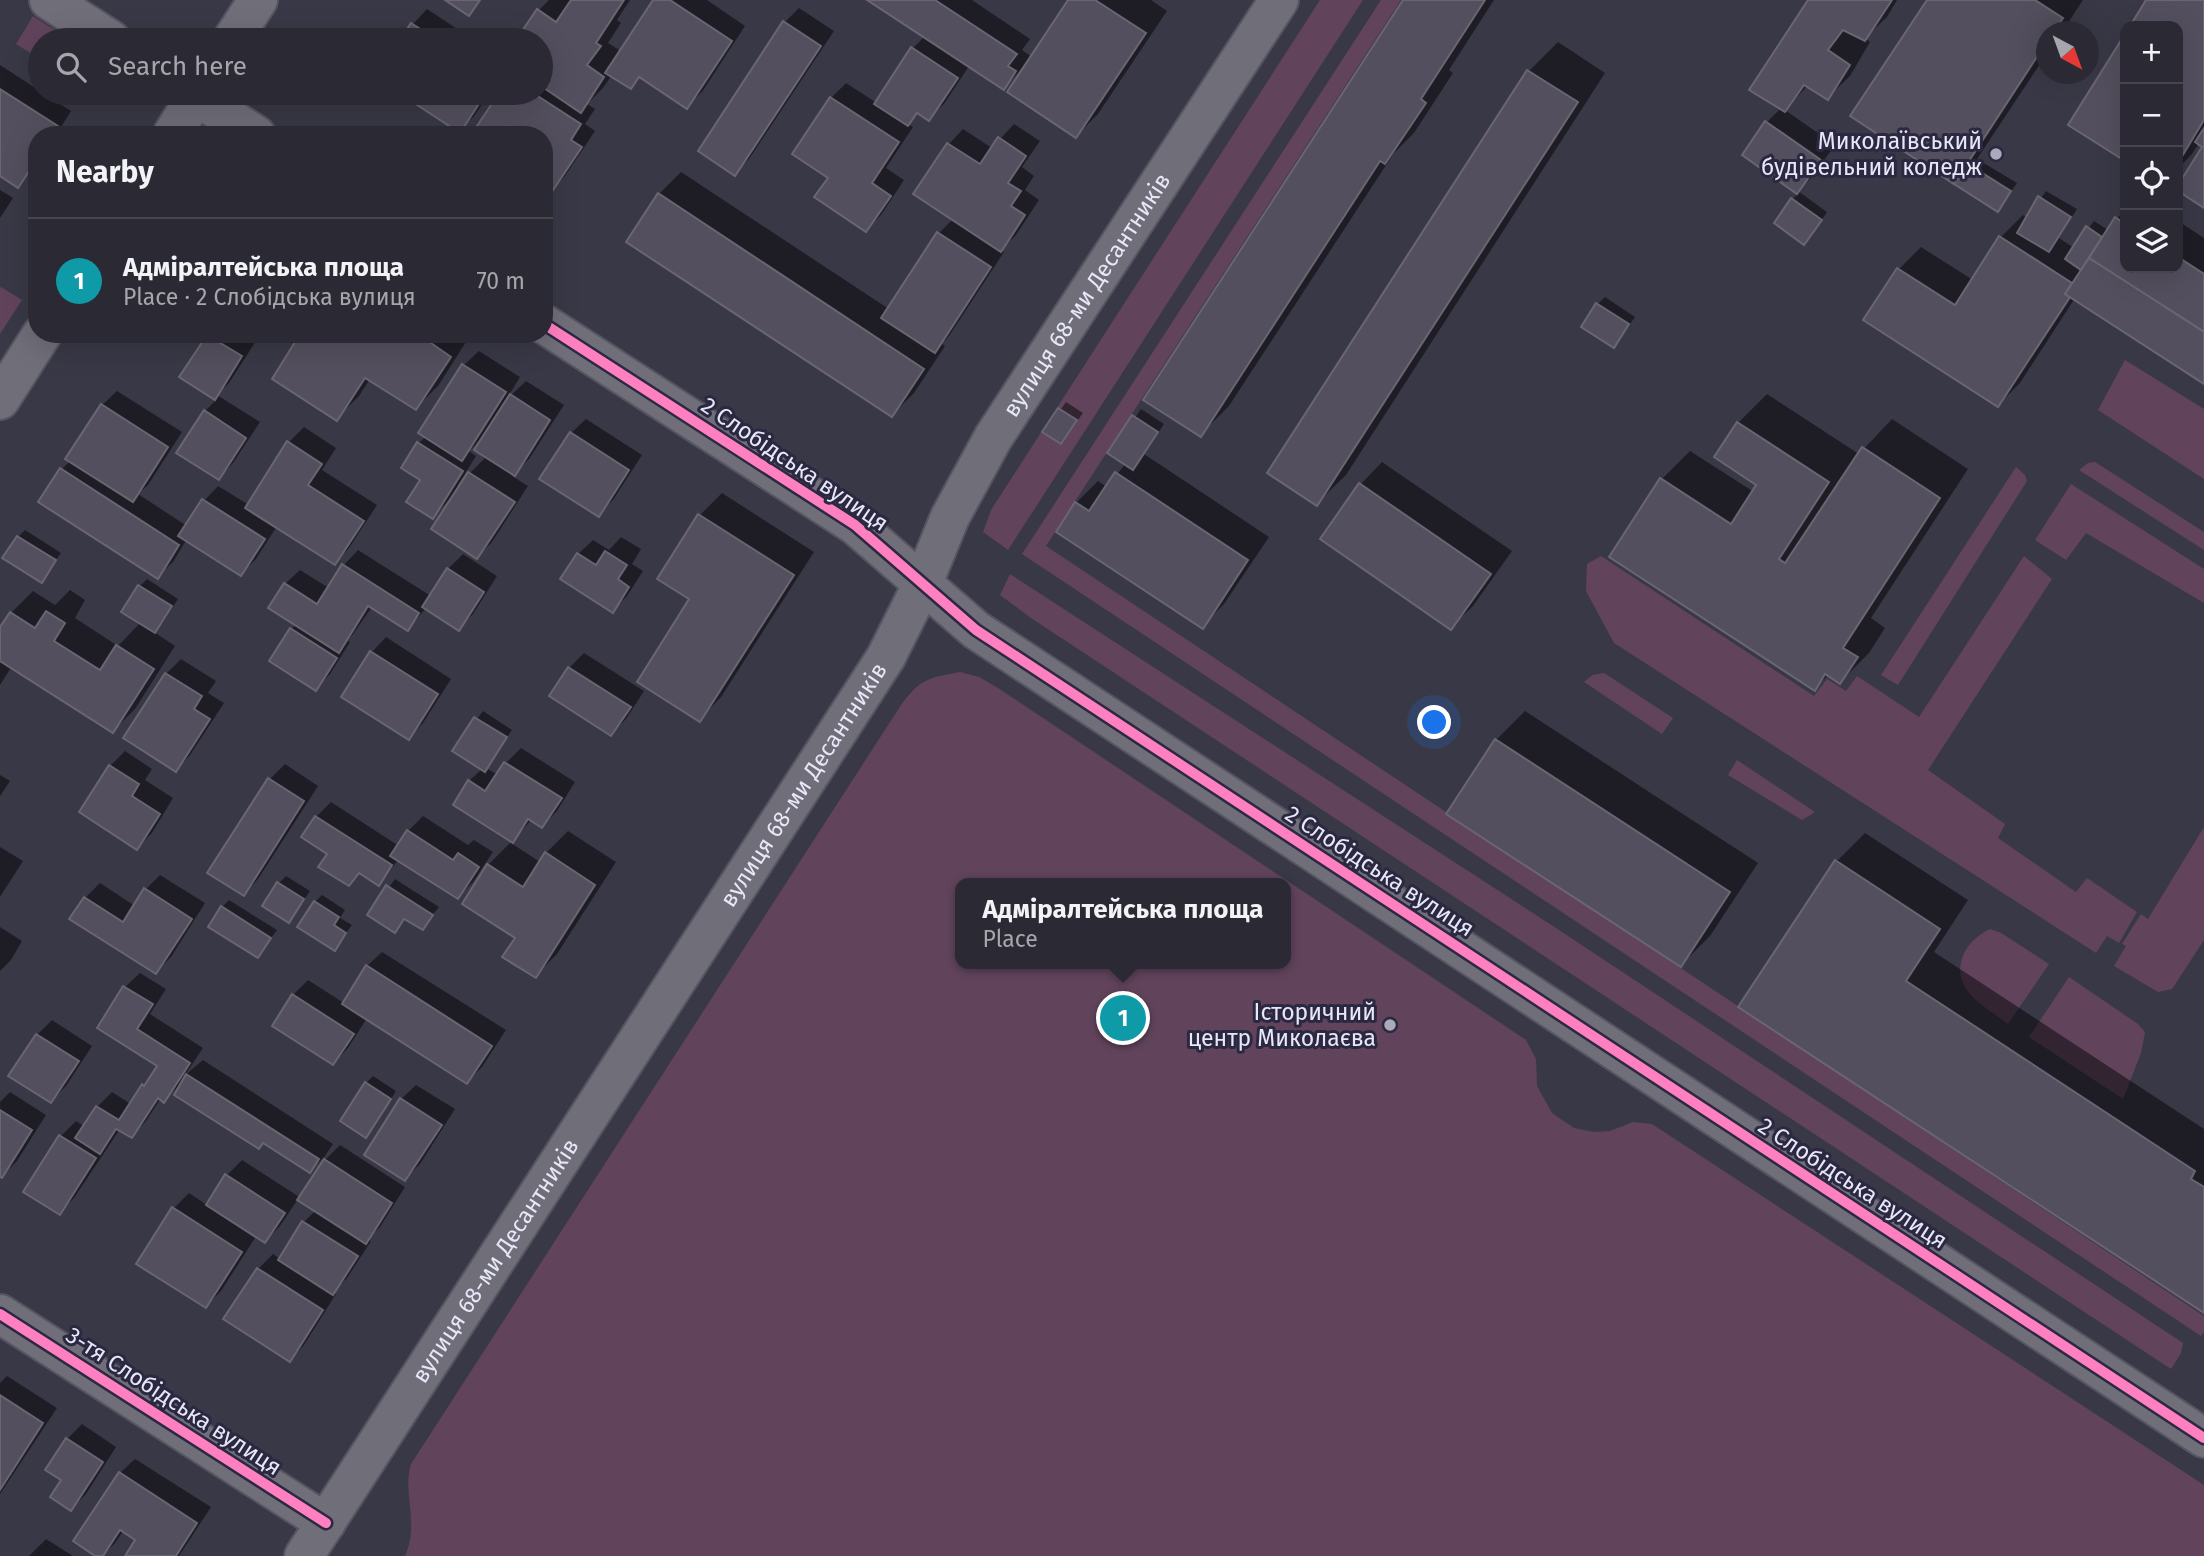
<!DOCTYPE html>
<meta charset="utf-8">
<style>
:root{--surface:#2b2a34;--page:#33323c;--text:#f1f3f6;--muted:#a6a7ac;--line:#47464f;--accent:#aaaaba}
body{margin:0;font-family:"Fira Sans",sans-serif;background:var(--page);color:var(--text)}
.controls{position:absolute;right:21px;top:21px;display:grid;overflow:hidden;border-radius:14px;box-shadow:0 7px 28px #0002}
.controls button{width:63px;height:63px;display:grid;place-items:center;padding:0;border:0;border-bottom:2px solid var(--line);background:var(--surface);color:var(--text);font:35px sans-serif}
.compass{position:absolute;left:2036px;top:21px;width:63px;height:63px;border-radius:50%;background:var(--surface);box-shadow:0 7px 28px #0002;rotate:139deg}
.you{position:absolute;left:1435px;top:723px;width:24px;height:24px;margin:-18px;border:5px solid #fff;border-radius:50%;background:#1a73e8;box-shadow:0 0 0 10px #1a73e833}
.badge{display:grid;place-items:center;width:46px;height:46px;border-radius:50%;background:var(--accent);color:#fff;font-size:23px;font-weight:700}
.pin{position:absolute;translate:-50% -50%;border:4px solid #fff;box-shadow:0 2px 7px #0006}
.popup{position:absolute;left:955px;top:878px;width:336px;height:91px;box-sizing:border-box;display:grid;place-content:center;border-radius:14px;background:var(--surface);filter:drop-shadow(0 2px 5px #0005);font-size:23px;white-space:nowrap;color:var(--muted)}
.popup b{font-size:26px;color:var(--text)}
.popup::after{content:'';position:absolute;left:50%;top:100%;margin-left:-14px;border:14px solid transparent;border-top-color:var(--surface)}
.list{margin:0;padding:0;list-style:none}
h2{display:flex;justify-content:space-between;align-items:center;height:91px;margin:0;padding:0 28px;font-size:30px}
h2 small{font-size:23px;font-weight:400;color:var(--muted)}
.list li{display:grid;grid-template-columns:46px 1fr auto;gap:21px;align-items:center;box-sizing:border-box;height:126px;padding:0 28px;border-top:2px solid var(--line)}
.list b{display:block;font-size:26px;white-space:nowrap}
.list p{margin:0;font-size:23px;white-space:nowrap;color:var(--muted)}
.list em{font-size:23px;font-style:normal;color:var(--muted)}
.icon{flex:none;width:38px;height:38px;fill:none;stroke:currentColor;stroke-width:2;stroke-linecap:round;stroke-linejoin:round}
.map{position:relative;flex:none;width:2204px;height:1556px;overflow:hidden}
.search{position:absolute;background:var(--surface);box-shadow:0 7px 28px #0002;left:28px;top:28px;width:525px;height:77px;display:flex;align-items:center;gap:18px;box-sizing:border-box;padding:0 24px;border-radius:38px;color:var(--muted);font-size:26px}
.panel{position:absolute;background:var(--surface);box-shadow:0 7px 28px #0002;left:28px;top:126px;width:525px;height:217px;border-radius:28px}
.map>svg:first-child{display:block}
.green{fill:#61445c;fill-rule:evenodd}
.shadow{fill:#0007;fill-rule:evenodd}
.building{fill:#544f5e;stroke:#696671;stroke-width:2}
.lines{fill:none;stroke-linecap:round;stroke-linejoin:round}
.street-casing{stroke:#555461;stroke-width:42}
.secondary-casing{stroke:#555461;stroke-width:42}
.street{stroke:#6f6e79;stroke-width:38}
.secondary{stroke:#6f6e79;stroke-width:38}
.cycleway-casing{stroke:#2b2841;stroke-width:15}
.cycleway{stroke:#ff80c0;stroke-width:10}
.poi-dot{fill:#aaaaba;stroke:#2b2841;stroke-width:2.5}
.labels{text-anchor:middle;stroke-width:6;stroke-linejoin:round;paint-order:stroke}
.poi-label{font-size:23px;fill:#e7e7f8;stroke:#2b2841;text-anchor:end}
.street-label{font-size:23px;fill:#e7e7f8;stroke:#2b2841}
</style>
<div class="map">
<svg width="2204" height="1556" viewBox="0 0 2204 1556">
<rect width="100%" height="100%" fill="#393846"/>
<g class="green">
<path d="M1320,0h43l-355,550 -25,-18 8,-22z"/>
<path d="M1381,0h20l-355,546 1158,770v16l-3,4 -1179,-782z"/>
<path d="M33,16l37,24h-30v19l-24,-15z"/>
<path d="M1,287l21,13 -22,34v-46z"/>
<path d="M2125,360l79,49v70l-106,-69z"/>
<path d="M2095,462l109,70v18l-125,-80 9,-7z"/>
<path d="M2016,467l9,8 2,6 -129,204 -17,-10z"/>
<path d="M2071,484l133,85v34l-118,-70 -20,27 -31,-20z"/>
<path d="M1601,556l213,140 13,-17 19,12 11,-15 62,41 105,-161 28,23 -124,191 77,54 -7,14 78,54 11,-14 50,34 -18,31 -12,-7 -11,17 -482,-310 -28,-52 1,-27z"/>
<path d="M1010,574l549,356 624,413 -2,10 -10,16 -1140,-751 -31,-23z"/>
<path d="M960,672l19,5 19,11 528,352 10,19 1,27 15,27 22,15 20,4 16,-1 23,-9 19,2 552,361v71h-1799c15,-34 -3,-61 6,-92l490,-759c20,-27 28,-27 59,-33zM960,883h326v81h-326z"/>
<path d="M1604,673l69,45 -11,16 -78,-52 9,-7z"/>
<path d="M1737,760l78,52 -13,8 -74,-45z"/>
<path d="M2204,827v113l-32,49 -14,3 -44,-26 12,-20 -4,-2 19,-30 7,5z"/>
<path d="M1990,929l11,4 48,31 -41,60c-23,-18 -58,-34 -45,-68 5,-13 15,-21 27,-27z"/>
<path d="M2069,977l69,47 7,8 -4,21 -18,46 -94,-62z"/>
</g>
<g class="shadow">
<path d="M549,0h81l-13,20 4,3 -13,20 13,8 34,-51h52l38,26 -43,66 -15,14 -46,-30 -11,11 -18,-12 -9,13 -16,16 8,5 -10,15 10,7 -30,45 -14,15 -7,-56h-71l28,-42h40v-53h-23l20,-29z"/>
<path d="M870,0h102l58,39 -8,11 10,7 38,-57h81l16,11 -69,103 -22,22 -55,-66 -18,18 -34,-22 -25,38 -15,14 -9,-6 -12,12 5,3 -27,41 18,12 -23,35 -15,15 -36,-53 1,-79 15,-15 31,20 36,-55 12,-12z"/>
<path d="M1405,0h89l-45,70 4,3 -39,60 -20,20 -165,253 -29,29z"/>
<path d="M1811,0h86l-10,17 -22,21 5,4 -20,34 -23,22 -19,-13 -23,25 50,35 -23,32 -14,14 29,21 -16,24 -18,-37 6,-6 -55,-38 23,-33 14,-14z"/>
<path d="M1929,0h154l-21,32h-16v23l-69,104 40,24 -19,27 -145,-94z"/>
<path d="M2149,0h55v146l-5,-3 -7,11 -14,15v-143h-46z"/>
<path d="M799,8l35,23 -85,128 -15,15 51,-152z"/>
<path d="M427,9l47,31h-72l11,-16z"/>
<path d="M2125,37v122l-55,-35z"/>
<path d="M1558,42l47,31 -259,402 -29,28 -48,-30 260,-402z"/>
<path d="M0,65l71,46 -15,24h-19v29l-19,21 -18,-11z"/>
<path d="M402,93h88l-16,23 -14,14z"/>
<path d="M1014,124l26,17 -18,26 12,9 -9,14 14,10 -23,35 -15,15 3,2 -55,84 -7,8 3,2 -31,47 -22,22 -233,-221 22,-22 208,137 50,-76 15,-15 -5,-74 14,-15 29,19z"/>
<path d="M0,190l13,8 -13,20z"/>
<path d="M2046,191l31,18 -18,29 15,10 20,-27 14,9 17,-21v59h53v-47l26,17v144l-129,-84 -55,85 -22,22 -133,-86 34,-50 22,-22 52,33 28,-43 22,-22 4,3z"/>
<path d="M1605,297l30,20 -21,29 -16,-42z"/>
<path d="M210,334h35l11,7 -27,42 -12,12 43,27 -27,41 -14,15 -14,-67 12,-12 -35,-22z"/>
<path d="M303,334h168l-33,52 -22,22 -46,-29 -11,17 -22,22z"/>
<path d="M479,351l41,26 -14,23 20,-19 38,24 -35,54 -17,17 16,10 -36,56 -15,15 -24,-61 -21,21 -9,-38 -4,-36 7,-7 38,-71zM479,441l8,15 -17,17 -9,14 -3,-2 18,-29 -7,-5z"/>
<path d="M117,391l65,41 -34,53 -10,9 49,32 17,-25 14,-15 31,19 40,-63 15,-15 32,21 -14,22 55,35 -28,43 -14,15 -58,-37 -21,33 -15,15 -54,-35 -14,23 -15,14 -97,-106 10,-10 31,-55z"/>
<path d="M1767,394l92,60 33,-35 76,50 -97,149 14,10 -16,25 -29,29 -11,-8 -15,15 -152,-210 28,-28 64,41 5,-8 -21,-61z"/>
<path d="M1066,402l17,11 -15,21 -23,-3z"/>
<path d="M1141,409l23,15 -20,30 125,83 -45,67 -22,22 -126,-123 22,-22 9,6 19,-24 -16,-10z"/>
<path d="M586,419l56,36 -29,45 -15,14 -27,-81z"/>
<path d="M1382,462l130,89 -39,55 -23,22 -90,-143z"/>
<path d="M722,493l92,59 -93,145 -22,23 -8,-121 9,-84z"/>
<path d="M25,530l36,23 -20,27 -23,-43z"/>
<path d="M621,537l20,12 -9,15 11,7 -16,25 -15,15 -34,-57 15,-14 16,10z"/>
<path d="M358,550l73,46 17,-27 15,-15 34,22 -24,38 -15,15 -32,-21 -18,21 -36,-22 -24,34 2,1 -20,32 -15,15 -24,-60 6,-5 -12,-40 15,-14 29,18 15,-23z"/>
<path d="M147,579l31,20 -16,25 -8,8 21,14 -40,63 -22,22 -101,-65 -12,19v-54l11,-18 22,-22 22,14 15,-15 15,10 -10,18 43,28 23,-24 -1,-36z"/>
<path d="M386,637l65,42 -28,44 -14,15 -37,-86z"/>
<path d="M584,653l60,38 -18,28 -15,15 -60,-38 18,-28z"/>
<path d="M181,659l35,22 -8,12 16,10 -34,52 -14,15 -51,-32 41,-64z"/>
<path d="M483,711l29,19 -26,38 12,7 8,-12 15,-15 54,34 -18,29 -15,15 -10,-7 -21,24 29,19 6,-9 22,-22 48,31 -59,92 -22,22 -47,-111 24,-24 -43,-60 14,-13 -29,-18z"/>
<path d="M1525,711l233,152 -48,73 -29,29 -185,-225z"/>
<path d="M125,751l27,18 -7,11 28,18 -21,35 -15,15 -27,-82z"/>
<path d="M285,764l33,22 -60,93 -14,15 -35,-22 61,-93z"/>
<path d="M0,775l10,6 -10,15z"/>
<path d="M331,802l68,44 9,-15 15,-15 45,29 6,-5 19,12 -20,30 -15,15 -59,-38 -20,24 -18,-11 -12,12 -19,-31 -14,-36z"/>
<path d="M1865,833l103,67 -34,52 270,177v182l-463,-305 95,-144z"/>
<path d="M0,847l23,14 -23,36z"/>
<path d="M160,875l45,28 -34,54 -15,15 -71,-74 15,-15 35,23 11,-17z"/>
<path d="M286,876l24,15 -21,30 -10,-38z"/>
<path d="M395,879l44,28 -17,21 -16,-10 -11,13 -26,-17z"/>
<path d="M322,895l23,15 -5,8 12,7 -18,24 -19,-47z"/>
<path d="M229,900l48,30 -19,26 -36,-49z"/>
<path d="M0,927l22,14 -11,19 -11,11z"/>
<path d="M382,952l124,78 -24,37 -15,15 -100,-64 -19,30 -15,15 -40,-68 15,-15 36,23 23,-37z"/>
<path d="M140,973l26,16 -16,25 53,34 -18,27 18,-15 130,84 -8,12 -15,15 -129,-87 -17,16 -3,-2 -15,23 -14,15 -12,-7 -46,69 -15,15 -33,-22 35,-55 15,-15 8,5 13,-19 15,-15 19,12 28,-38 -60,-39 26,-40z"/>
<path d="M52,1020l40,26 -26,40 -15,15 -14,-66z"/>
<path d="M373,1076l23,15 -23,38 -7,7v-53z"/>
<path d="M416,1085l39,24 -35,55 -15,15 -4,-80z"/>
<path d="M10,1092l36,23 -29,46 -15,15 -2,-74z"/>
<path d="M340,1145l65,42 -25,40 -12,12 3,2 -24,37 -14,14 3,2 -32,51 -14,15 -32,-91 15,-15 7,5 24,-37 12,-12 -18,-11 -18,27 -15,15 -8,-6 -36,56 -15,15 -67,-42 35,-56 15,-15 18,12 20,-30 15,-15 59,38 24,-38z"/>
<path d="M7,1376l50,32 -57,86v-111z"/>
<path d="M82,1424l34,23 -30,47 -15,15 -4,-70z"/>
<path d="M135,1459l76,48 -32,49h-52l11,-17 -14,-9 -9,13 -13,13h-4l22,-83z"/>
<path d="M46,1539l27,17h-44z"/>
</g>
<g class="building">
<path d="M445,0h35l-11,16z"/>
<path d="M571,0h53l-28,43 5,3 -14,19 17,12 -23,36 -40,-27v-46h-25l21,-31 19,13z"/>
<path d="M653,0h17l62,41 -45,68 -48,-32 -8,12 -26,-16z"/>
<path d="M867,0h68l82,54 -9,12 8,5 -12,19z"/>
<path d="M1068,0h27l51,33 -70,105 -69,-46z"/>
<path d="M1403,0h82l-64,99 5,4 -41,61 -5,-3 -179,276 -58,-37z"/>
<path d="M1808,0h84l-27,41 -22,-11 -15,20 22,15 -22,35 -24,-15 -19,27 -36,-22z"/>
<path d="M1927,0h108l28,18 -9,14h-8v11l-92,141 -104,-68z"/>
<path d="M2146,0h58v120l-26,43v-137h-48z"/>
<path d="M783,21l38,25 -86,130 -37,-25z"/>
<path d="M411,23l26,17h-37z"/>
<path d="M2125,34v127l-57,-36z"/>
<path d="M911,47l47,31 -29,43 -12,-8 -9,13 -34,-22z"/>
<path d="M1527,70l51,32 -261,404 -50,-33z"/>
<path d="M0,89l58,37 -6,9h-15v24l-19,29 -18,-12z"/>
<path d="M399,93h87l-26,40z"/>
<path d="M499,93h34l48,31 -10,16 11,7 -31,46 -7,-5v-53h-73z"/>
<path d="M830,97l69,45 -27,41 19,13 -25,36 -52,-35 14,-19 -36,-24z"/>
<path d="M1765,121l56,39 -24,34 -55,-39z"/>
<path d="M2204,128v80l-26,-17v-6l24,-38 -7,-5z"/>
<path d="M998,137l28,19 -18,27 13,8 -10,15 14,9 -24,37 -88,-58 34,-51 33,21z"/>
<path d="M1968,164l43,27 -13,21 -44,-28z"/>
<path d="M658,193l266,176 -32,48 -266,-175z"/>
<path d="M2038,196l33,21 -22,35 -32,-19z"/>
<path d="M1791,198l31,22 -18,25 -30,-22z"/>
<path d="M2115,217l10,7v44h53v-11l26,17v58l-115,-74z"/>
<path d="M2086,226l16,11 -21,33 -16,-11z"/>
<path d="M937,232l54,35 -56,86 -54,-35z"/>
<path d="M1999,236l73,47 -7,11 5,3 -72,110 -135,-87 34,-52 58,37z"/>
<path d="M2089,258l115,74v52l-139,-90z"/>
<path d="M1596,303l33,21 -15,24 -33,-21z"/>
<path d="M300,334h118l33,23 -35,53 -51,-32 -28,43 -65,-42z"/>
<path d="M207,335l35,21 -27,44 -36,-23z"/>
<path d="M462,364l44,28 -44,69 -44,-28z"/>
<path d="M510,394l40,26 -35,56 -41,-26z"/>
<path d="M101,404l67,43 -35,55 -68,-43z"/>
<path d="M1058,408l19,12 -16,24 -19,-12z"/>
<path d="M204,410l42,28 -27,42 -43,-27z"/>
<path d="M1132,415l26,17 -25,38 -26,-17z"/>
<path d="M1737,422l92,60 -50,77 6,4 77,-116 78,51 -97,150 15,9 -18,27 -15,-10 -10,17 -206,-134 51,-79 71,46 25,-39 -42,-28z"/>
<path d="M570,432l59,38 -30,47 -60,-38z"/>
<path d="M287,441l35,23 -14,21 56,36 -29,44 -90,-57z"/>
<path d="M417,442l46,29 -30,48 -27,-17 14,-22 -19,-12z"/>
<path d="M60,468l119,77 -21,34 -120,-77z"/>
<path d="M468,472l47,30 -38,57 -46,-30z"/>
<path d="M1115,472l133,88 -45,69 -147,-97 19,-30 14,9z"/>
<path d="M1359,483l132,91 -40,56 -131,-91z"/>
<path d="M202,499l63,40 -24,37 -63,-40z"/>
<path d="M698,514l96,61 -94,147 -63,-40 52,-83 -32,-20z"/>
<path d="M17,536l39,24 -14,23 -40,-25z"/>
<path d="M605,551l22,14 -9,14 11,8 -16,26 -53,-34 17,-26 19,12z"/>
<path d="M342,564l77,49 -11,18 -40,-25 -29,47 -71,-45 16,-25 33,21z"/>
<path d="M447,568l37,24 -25,39 -37,-24z"/>
<path d="M138,585l34,21 -17,27 -34,-21z"/>
<path d="M46,611l19,12 -11,18 46,29 16,-25 38,24 -41,64 -113,-72v-34l10,-15 25,16z"/>
<path d="M290,628l47,30 -21,33 -47,-30z"/>
<path d="M370,651l68,43 -29,46 -68,-43z"/>
<path d="M568,667l63,40 -20,29 -62,-40z"/>
<path d="M165,673l37,23 -8,13 16,10 -34,53 -53,-34z"/>
<path d="M474,717l33,20 -22,35 -33,-21z"/>
<path d="M1495,739l235,153 -49,75 -235,-153z"/>
<path d="M504,762l58,36 -20,30 -14,-9 -15,24 -60,-38 15,-25 17,11z"/>
<path d="M109,765l30,19 -7,12 28,18 -23,36 -58,-38z"/>
<path d="M268,778l36,23 -60,95 -37,-23z"/>
<path d="M315,816l77,49 -13,21 -20,-13 -10,13 -31,-19 9,-13 -26,-17z"/>
<path d="M407,830l46,30 5,-7 21,14 -21,32 -68,-43z"/>
<path d="M545,852l50,33 -59,93 -34,-21 13,-19 -53,-34 25,-40 36,23z"/>
<path d="M1835,860l105,69 -34,52 289,190 -4,8 13,8v126l-466,-306z"/>
<path d="M277,882l27,17 -15,24 -27,-17z"/>
<path d="M386,885l47,30 -10,15 -19,-11 -9,14 -28,-18z"/>
<path d="M144,888l48,31 -36,55 -87,-55 15,-22 39,25z"/>
<path d="M314,901l25,16 -5,8 12,8 -11,18 -38,-24z"/>
<path d="M221,906l50,32 -13,20 -50,-31z"/>
<path d="M366,965l126,81 -25,38 -125,-80z"/>
<path d="M123,986l30,18 -16,25 53,34 -26,40 -6,-5 -26,40 -16,-9 -16,25 -25,-16 21,-32 23,14 23,-36 2,2 13,-20 -60,-38z"/>
<path d="M292,994l62,40 -21,31 -61,-39z"/>
<path d="M36,1034l43,27 -28,42 -43,-27z"/>
<path d="M186,1074l133,85 -9,14 -47,-30 -4,6 -85,-54z"/>
<path d="M365,1082l26,17 -25,39 -26,-17z"/>
<path d="M400,1098l42,27 -37,56 -41,-26z"/>
<path d="M0,1110l32,20 -30,48 -2,-1z"/>
<path d="M59,1135l37,23 -36,57 -37,-23z"/>
<path d="M324,1159l68,44 -26,41 -69,-44z"/>
<path d="M225,1174l60,39 -20,30 -59,-38z"/>
<path d="M172,1207l70,45 -36,56 -70,-44z"/>
<path d="M302,1221l56,35 -25,39 -55,-35z"/>
<path d="M257,1268l66,42 -33,52 -67,-43z"/>
<path d="M0,1395l43,28 -43,67z"/>
<path d="M66,1438l37,24 -32,49 -21,-14 11,-17 -16,-10z"/>
<path d="M119,1472l78,51 -21,33h-51l10,-16 -15,-10 -17,26h-8l-22,-15z"/>
</g>
<g class="lines">
<g class="street-casing">
<g id="street">
<path d="M49,0l62,40"/>
<path d="M191,93l65,42"/>
<path d="M544,324l311,201 121,105 1228,808"/>
</g>
</g>
<g class="secondary-casing">
<g id="secondary">
<path d="M232,40l26,-40"/>
<path d="M172,135l26,-42"/>
<path d="M0,400l42,-66"/>
<path d="M0,1314l326,209"/>
<path id="s1" d="M304,1556l582,-899 37,-74 27,-66 43,-79 286,-438"/>
</g>
</g>
<use href="#street" class="street"/>
<use href="#secondary" class="secondary"/>
<g class="cycleway-casing">
<g id="cycleway">
<path d="M544,324l311,201 121,105 1228,808"/>
<path d="M0,1314l326,209"/>
</g>
</g>
<use href="#cycleway" class="cycleway"/>
</g>
<g class="poi-dot">
<circle cx="1996" cy="154" r="7"/>
<circle cx="1390" cy="1025" r="7"/>
</g>
<g class="labels">
<g class="poi-label">
<text x="1982" y="149">Миколаївський<tspan x="1982" dy="26">будівельний коледж</tspan></text>
<text x="1376" y="1020">Історичний<tspan x="1376" dy="26">центр Миколаєва</tspan></text>
</g>
<g class="street-label">
<text dy="8" stroke="none"><textPath href="#s1" startOffset="1486">вулиця 68-ми Десантників</textPath></text>
<text transform="translate(795 464) rotate(34)" y="8">2 Слобідська вулиця</text>
<text dy="8" stroke="none"><textPath href="#s1" startOffset="919">вулиця 68-ми Десантників</textPath></text>
<text transform="translate(1380 871) rotate(33)" y="8">2 Слобідська вулиця</text>
<text transform="translate(1853 1183) rotate(33)" y="8">2 Слобідська вулиця</text>
<text dy="8" stroke="none"><textPath href="#s1" startOffset="352">вулиця 68-ми Десантників</textPath></text>
<text transform="translate(174 1401) rotate(33)" y="8">3-тя Слобідська вулиця</text>
</g>
</g>
</svg>
<div class="controls">
<button>+</button>
<button>−</button>
<button><svg class="icon" aria-label="locate" viewBox="0 0 24 24"><circle cx="12" cy="12" r="6"/><path d="M12 2v4M12 18v4M2 12h4M18 12h4"/></svg></button>
<button><svg class="icon" aria-label="layers" viewBox="0 0 24 24"><path d="M12 4l9 5-9 5-9-5zM3 14l9 5 9-5"/></svg></button>
</div>
<svg class="compass" viewBox="-18 -18 36 36"><path d="M0-13l5 13h-10z" fill="#e53935"/><path d="M0 13l5-13h-10z" fill="#a6a7ac"/></svg>
<div class="you"></div>
<div class="pin badge" style="left:1123px;top:1018px;background:#0f9aa8">1</div>
<div class="popup"><b>Адміралтейська площа</b>Place</div>
<div class="search"><svg class="icon" aria-label="search" viewBox="0 0 24 24"><circle cx="10" cy="10" r="6"/><path d="M15 15l6 6"/></svg>Search here</div>
<section class="panel">
<h2>Nearby<small></small></h2>
<ul class="list">
<li><span class="badge" style="background:#0f9aa8">1</span><div><b>Адміралтейська площа</b><p>Place · 2 Слобідська вулиця</p></div><em>70 m</em></li>
</ul>
</section>
</div>
